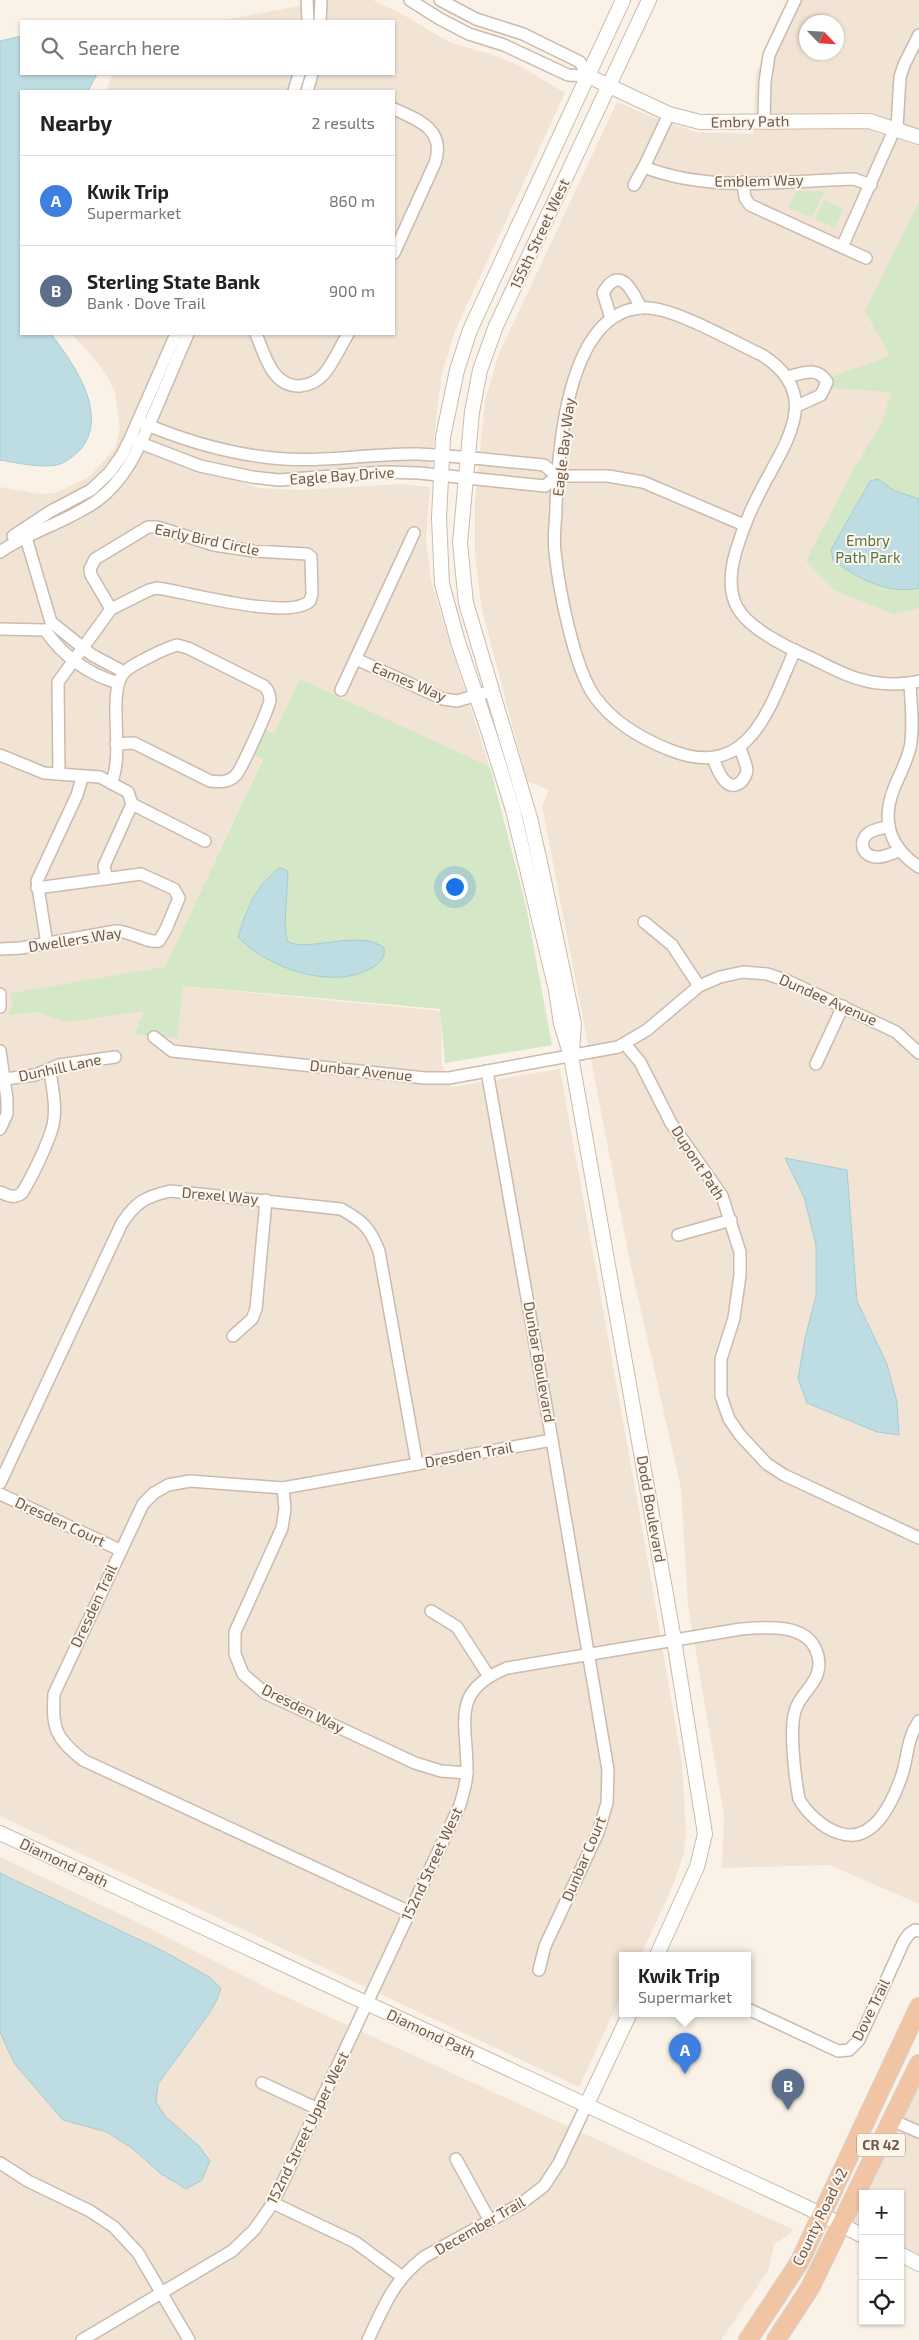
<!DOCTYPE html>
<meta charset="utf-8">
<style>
:root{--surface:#fff;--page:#f6f6f6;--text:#222;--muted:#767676;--line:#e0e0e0;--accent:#d93025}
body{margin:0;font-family:"Exo 2",sans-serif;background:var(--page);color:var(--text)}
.controls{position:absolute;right:15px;bottom:15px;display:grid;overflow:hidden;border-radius:0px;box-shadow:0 1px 4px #0004}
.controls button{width:45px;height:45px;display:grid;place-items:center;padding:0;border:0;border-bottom:1px solid var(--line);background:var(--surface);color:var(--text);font:25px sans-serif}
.compass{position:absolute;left:799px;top:15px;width:45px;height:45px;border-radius:50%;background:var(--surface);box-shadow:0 1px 4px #0004;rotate:115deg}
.you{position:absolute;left:454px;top:886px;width:18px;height:18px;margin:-12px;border:4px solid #fff;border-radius:50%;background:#1a73e8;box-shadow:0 0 0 8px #1a73e833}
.badge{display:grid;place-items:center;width:32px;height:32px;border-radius:50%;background:var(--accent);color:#fff;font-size:16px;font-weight:700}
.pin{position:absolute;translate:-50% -41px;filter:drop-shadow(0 1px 2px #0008)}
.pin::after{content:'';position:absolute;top:26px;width:18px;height:15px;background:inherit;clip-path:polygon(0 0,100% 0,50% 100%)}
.popup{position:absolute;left:619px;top:1952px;width:132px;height:65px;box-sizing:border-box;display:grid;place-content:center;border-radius:0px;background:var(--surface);filter:drop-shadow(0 1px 4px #0005);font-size:16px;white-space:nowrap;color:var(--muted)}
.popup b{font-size:19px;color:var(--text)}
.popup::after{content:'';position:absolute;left:50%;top:100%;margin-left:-10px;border:10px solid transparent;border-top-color:var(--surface)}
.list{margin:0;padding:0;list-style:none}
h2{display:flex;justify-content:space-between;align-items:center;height:65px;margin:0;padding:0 20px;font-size:21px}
h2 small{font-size:16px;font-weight:400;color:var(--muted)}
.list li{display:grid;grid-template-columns:32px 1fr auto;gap:15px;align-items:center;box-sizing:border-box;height:90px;padding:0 20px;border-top:1px solid var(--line)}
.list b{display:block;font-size:19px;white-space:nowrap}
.list p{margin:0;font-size:16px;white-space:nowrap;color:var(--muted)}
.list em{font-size:16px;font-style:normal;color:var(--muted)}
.icon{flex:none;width:28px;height:28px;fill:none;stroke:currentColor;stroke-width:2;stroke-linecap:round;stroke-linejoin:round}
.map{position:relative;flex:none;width:919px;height:2340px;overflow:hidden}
.search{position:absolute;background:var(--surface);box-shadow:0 1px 4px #0004;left:20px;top:20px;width:375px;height:55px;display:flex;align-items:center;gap:12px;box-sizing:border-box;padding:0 18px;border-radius:0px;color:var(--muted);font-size:19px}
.panel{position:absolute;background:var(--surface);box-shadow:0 1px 4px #0004;left:20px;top:90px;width:375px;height:245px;border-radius:0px}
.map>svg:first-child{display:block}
.residential{fill:#f1e4d5;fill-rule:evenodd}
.green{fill:#d4e7c6}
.water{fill:#bddde2;stroke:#a4cdd3}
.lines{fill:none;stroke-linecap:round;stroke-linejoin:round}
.minor-casing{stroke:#cbbaad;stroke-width:14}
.tertiary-casing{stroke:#cbbaad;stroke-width:16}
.trunk-casing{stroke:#d7d1cd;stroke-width:20}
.minor{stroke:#fff;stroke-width:11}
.tertiary{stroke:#fff;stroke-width:14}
.trunk{stroke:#f1c4a4;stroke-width:18}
.labels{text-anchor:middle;stroke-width:4;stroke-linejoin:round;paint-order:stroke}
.shield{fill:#fdf6ec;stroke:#9b887d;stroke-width:1}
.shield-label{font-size:14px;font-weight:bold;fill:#71594d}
.street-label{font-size:15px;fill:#71594d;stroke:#fdf6ec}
.park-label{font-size:15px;fill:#557646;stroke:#fdf6ec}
</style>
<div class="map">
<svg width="919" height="2340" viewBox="0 0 919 2340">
<rect width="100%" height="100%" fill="#faf2e6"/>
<g class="residential">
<path d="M332,0h41l27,13 49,29 47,14 24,10 45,27 -110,238 -14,46 -11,97 -127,5 -96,-10 52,19 39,2 103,-6 29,3 -4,54 5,39 10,35 49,153 -190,-89 -165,352 47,-45 259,25 1,53 9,23 109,-18 83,464 39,230 4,70 -2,20 -10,30 -33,72h-19v39l-43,93 -579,-271v-1329l39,7 16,-1 26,-12 10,-6 24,-27 5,-19 -5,-36 -5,-12 -12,-18 -26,-29h322v-243h-288l7,-17h281v-53h-176z"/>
<path d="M788,0h131v1904l-89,-39 -108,3 2,-52 -36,-210 -7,-118 -51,-226 -88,-456 7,-16 -22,-9 -45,-171 -7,-54v-54l10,-101 13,-45 119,-254 30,13 49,17 57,2 3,-60zM806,22h30v30h-30z"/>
<path d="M0,1857l141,67 132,67 521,239 -20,15 -6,26 -47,69h-721z"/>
<path d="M919,2064v199l-19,-9v-60h-37v42l-22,-11z"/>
</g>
<g class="green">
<path d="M797,191h28l-13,27 -24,-11z"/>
<path d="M824,200l19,9 -8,19 -20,-9z"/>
<path d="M919,202v406l-25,6 -60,-24 -28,-29 47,-91 29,-47 9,-31 -60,-4 -2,-10 61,-22 -25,-45z"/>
<path d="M300,679l190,88 36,139 26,139 -107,18 -5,-54 -257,-23 -6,52 -43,-4 10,-23 -76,11 -32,-10 -27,3 3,-11 -1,-11 154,-26 98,-208 -8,-4 11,-25 8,4z"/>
</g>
<g class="water">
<path d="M21,36v38h76l-9,17h-67v243h30c23,30 59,81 29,116 -6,6 -15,13 -23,15 -19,3 -38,-2 -57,-5v-419z"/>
<path d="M878,479l17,12 24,8v89c-31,7 -62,-10 -86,-28l-2,-10 39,-69z"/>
<path d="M280,868l8,3 -3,53 2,17c17,13 73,-13 97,7 2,10 -5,16 -14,21 -39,21 -103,-1 -132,-32 8,-26 18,-53 42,-69z"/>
<path d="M785,1158l62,12 10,131 30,63 10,38 2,33 -22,-3 -70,-29 -9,-24 7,-41 11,-42v-51l-12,-48z"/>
<path d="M0,1873l165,79 44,25 12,11 -4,12 -9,15 -50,69 -2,18 9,14 34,30 11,15 -8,19 -16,9 -25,-15 -28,-25 -26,-17 -44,-12 -49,-57 -14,-31z"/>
</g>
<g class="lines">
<g class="minor-casing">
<g id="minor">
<path d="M307,0l1,21"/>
<path d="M410,0l30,19 29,15 35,11 64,30 20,1"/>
<path d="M440,0l36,19 47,15 57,28 8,14"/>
<path d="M320,21l1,-21"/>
<path d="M294,91l5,-17"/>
<path d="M307,91l5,-17"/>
<path d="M394,109c25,11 52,21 41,54l-41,90"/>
<path d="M669,114l-25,53c66,26 141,14 210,12l17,6"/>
<path d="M764,121l1,-39 4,-27 26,-55"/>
<path d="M897,128l3,-51 4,-12 15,-30"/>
<path d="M743,182l2,16 5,7 116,53"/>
<path d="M634,185l10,-18"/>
<path d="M842,247l53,-119"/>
<path d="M611,318l-8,-25c17,-29 29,-3 38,15"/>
<path d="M256,334c9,21 16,53 44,52 9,-1 18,-5 24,-12 10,-12 16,-27 24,-40"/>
<path d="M787,377c16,-4 30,-11 40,5l-6,13 -24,11"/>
<path d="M138,421c58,25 121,42 185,38 32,-1 63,-6 95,-5 42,2 84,7 126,11l13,11"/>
<path d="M130,439l70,27 52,11 27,3 105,-8 35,1 126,13 12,-10h51l35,6 101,43"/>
<path d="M24,531l27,91 41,33 32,17"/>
<path d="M13,536l38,-25 40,-21 18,-17 13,-18 8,-16 46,-105"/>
<path d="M0,552c30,-21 68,-30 98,-52 30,-23 42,-55 57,-89 11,-26 22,-52 33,-77"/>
<path d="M0,629l45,1"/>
<path d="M45,630c18,26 43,44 73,53"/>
<path d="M795,650c-26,58 -45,132 -125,100 -28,-11 -57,-28 -75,-53 -21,-29 -36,-107 -40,-145 -2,-15 1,-31 1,-46 2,-56 11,-193 85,-198 30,-3 92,34 121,47 63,40 22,89 -2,137 -10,19 -18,39 -24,59 -5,17 -8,39 1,56 11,21 49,40 70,49 18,8 37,20 56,24 16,5 40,5 56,1"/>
<path d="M356,659l87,40 14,2 34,-10"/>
<path d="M910,683c1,21 4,45 0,65 -4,16 -12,29 -17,43 -12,32 -1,58 26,76"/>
<path d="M341,690l73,-157"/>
<path d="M0,755l44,18 56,4 28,15 4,12 73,37"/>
<path d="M713,758c4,11 13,36 28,24 3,-3 5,-7 6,-11 0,-6 -5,-16 -7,-23"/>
<path d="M59,774l-1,-92 53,-73 -20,-34 -1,-6 5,-10 53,-32h9l57,18 40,6 53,3 4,3 1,37 -2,7c-21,20 -123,-9 -153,-13l-8,2 -38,19"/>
<path d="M111,783c14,-29 -4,-88 12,-109 5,-7 15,-11 22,-15 10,-5 21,-11 32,-14l11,3 76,38c4,4 6,9 6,14 -1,9 -29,70 -34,75 -7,8 -17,7 -26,6l-76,-38 -18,1"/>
<path d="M889,826c-5,2 -13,3 -19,6 -12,8 -9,24 6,25 7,1 16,-4 23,-6"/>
<path d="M107,879l-3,-13 28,-62"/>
<path d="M644,922l28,23 27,41"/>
<path d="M47,944l-10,-63 40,-86 5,-17"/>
<path d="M0,949l21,-1 95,-17c15,0 29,12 43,10l7,-12 13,-31 -5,-9 -33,-15 -104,14"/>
<path d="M0,994v13"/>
<path d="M154,1037l18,14 253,27h24l169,-31 29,-17 52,-44 21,-9 23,-5 24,2 21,7 108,51 23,21"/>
<path d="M625,1044l15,18 31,61 51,73 18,56v23l-6,43 -13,41v37l8,23 11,16 27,29 17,11 135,63"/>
<path d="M0,1051l7,48v15l-7,15"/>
<path d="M816,1064l27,-58"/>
<path d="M487,1071l65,369 56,330 -1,33 -9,30 -53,113 -6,24"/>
<path d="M5,1079l30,-4 24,-10 56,-8"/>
<path d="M0,1192c9,4 14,7 22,1 10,-16 27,-51 31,-68 4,-18 -1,-38 -3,-55"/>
<path d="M678,1235l53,-15"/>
<path d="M233,1336l19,-17 4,-10 10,-109"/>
<path d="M0,1483l122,-260c14,-21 23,-26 48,-32l171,18c22,12 29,19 38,42l38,213"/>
<path d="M283,1488l2,21 -3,19 -47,104v22l8,20 22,19 150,70 26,8 26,2"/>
<path d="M0,1494l120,56"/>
<path d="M431,1611l26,16 31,48"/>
<path d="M410,1912l-327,-152c-28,-23 -31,-31 -29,-66l89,-190 11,-11 14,-8 22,-4 93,7 269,-48"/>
<path d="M748,2009l90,42 11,-1 10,-10 45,-99 5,-7 6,-4 4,1"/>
<path d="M262,2083l56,26"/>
<path d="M892,2120l27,12"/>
<path d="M456,2159l34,62"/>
<path d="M0,2163l28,18 62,30 24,16 24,26 51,87"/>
<path d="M273,2203l82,39 46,34"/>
<path d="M82,2340l150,-89 22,-21 19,-27 187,-398c3,-11 7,-23 7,-34 0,-50 -17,-80 40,-103l234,-39c24,-2 64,-6 75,21 4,9 4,20 -1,29 -7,13 -18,20 -21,36 -4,20 1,63 5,84 7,13 25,30 40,34 35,12 54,-32 63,-58 6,-19 5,-37 17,-54"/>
<path d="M368,2340c16,-34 25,-59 56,-83l98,-54 22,-17 15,-23 27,-57"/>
</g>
</g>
<g class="tertiary-casing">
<g id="tertiary">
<path d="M623,0l-153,330 -13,40 -14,67 -4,81 3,66 16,58 31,91 24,77 43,180 5,34 10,32 103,584 31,194 -8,33 -40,88"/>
<path d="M588,76l81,38 31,8 169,-1 50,16"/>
<path d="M572,1051l2,-27 -31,-148 -13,-58 -64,-215 -6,-60 12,-131 8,-42 16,-44 153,-326"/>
<path d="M0,1833l806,374 57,29"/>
<path d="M586,2106l44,-93"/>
<path d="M900,2254l19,10"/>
</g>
</g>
<g class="trunk-casing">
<g id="trunk">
<path d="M748,2340l51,-77 120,-256"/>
<path d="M776,2340l34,-52 109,-224"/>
</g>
</g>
<use href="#minor" class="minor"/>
<use href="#tertiary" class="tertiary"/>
<use href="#trunk" class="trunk"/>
</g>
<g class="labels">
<rect class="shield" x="857" y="2133.5" width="48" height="23" rx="4"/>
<g class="shield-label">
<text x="881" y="2150">CR 42</text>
</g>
<g class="street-label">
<text transform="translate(750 122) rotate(-1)" y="5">Embry Path</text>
<text transform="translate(759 181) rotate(-1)" y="5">Emblem Way</text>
<text transform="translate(540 234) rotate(-65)" y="5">155th Street West</text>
<text transform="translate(564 447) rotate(-83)" y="5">Eagle Bay Way</text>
<text transform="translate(342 476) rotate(-4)" y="5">Eagle Bay Drive</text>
<text transform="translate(207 540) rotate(12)" y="5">Early Bird Circle</text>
<text transform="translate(409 682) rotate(23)" y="5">Eames Way</text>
<text transform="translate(75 940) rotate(-9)" y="5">Dwellers Way</text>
<text transform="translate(828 1000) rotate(24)" y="5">Dundee Avenue</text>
<text transform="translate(60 1068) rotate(-12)" y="5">Dunhill Lane</text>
<text transform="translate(361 1071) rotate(6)" y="5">Dunbar Avenue</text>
<text transform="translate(698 1163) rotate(57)" y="5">Dupont Path</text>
<text transform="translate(220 1196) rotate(5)" y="5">Drexel Way</text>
<text transform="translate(539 1362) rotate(80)" y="5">Dunbar Boulevard</text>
<text transform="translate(469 1455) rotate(-10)" y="5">Dresden Trail</text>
<text transform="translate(651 1509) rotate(80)" y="5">Dodd Boulevard</text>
<text transform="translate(60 1522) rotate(25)" y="5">Dresden Court</text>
<text transform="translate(94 1606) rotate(-65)" y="5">Dresden Trail</text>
<text transform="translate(303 1709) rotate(27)" y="5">Dresden Way</text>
<text transform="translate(584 1859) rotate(-67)" y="5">Dunbar Court</text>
<text transform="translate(64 1863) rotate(25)" y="5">Diamond Path</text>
<text transform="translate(432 1864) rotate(-65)" y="5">152nd Street West</text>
<text transform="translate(871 2010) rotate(-64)" y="5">Dove Trail</text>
<text transform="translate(431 2034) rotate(25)" y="5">Diamond Path</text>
<text transform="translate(308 2128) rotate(-64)" y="5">152nd Street Upper West</text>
<text transform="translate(820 2217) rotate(-64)" y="5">County Road 42</text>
<text transform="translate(480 2226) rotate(-30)" y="5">December Trail</text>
</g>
<g class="park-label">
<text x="868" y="546">Embry<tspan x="868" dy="17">Path Park</tspan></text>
</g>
</g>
</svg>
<div class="controls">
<button>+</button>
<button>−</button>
<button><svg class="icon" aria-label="locate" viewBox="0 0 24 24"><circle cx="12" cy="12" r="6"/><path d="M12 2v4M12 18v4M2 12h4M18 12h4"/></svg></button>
</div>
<svg class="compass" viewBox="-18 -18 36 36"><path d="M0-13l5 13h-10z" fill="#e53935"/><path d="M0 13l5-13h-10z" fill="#767676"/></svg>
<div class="you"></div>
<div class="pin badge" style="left:685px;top:2074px;background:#3f7fe0">A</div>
<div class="popup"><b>Kwik Trip</b>Supermarket</div>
<div class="pin badge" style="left:788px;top:2110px;background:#5c6f8a">B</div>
<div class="search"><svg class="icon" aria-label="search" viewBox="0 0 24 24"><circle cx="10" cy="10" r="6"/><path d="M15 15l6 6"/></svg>Search here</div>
<section class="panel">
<h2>Nearby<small>2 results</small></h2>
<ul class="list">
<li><span class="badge" style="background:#3f7fe0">A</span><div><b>Kwik Trip</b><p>Supermarket</p></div><em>860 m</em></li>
<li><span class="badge" style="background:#5c6f8a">B</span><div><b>Sterling State Bank</b><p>Bank · Dove Trail</p></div><em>900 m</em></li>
</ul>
</section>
</div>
